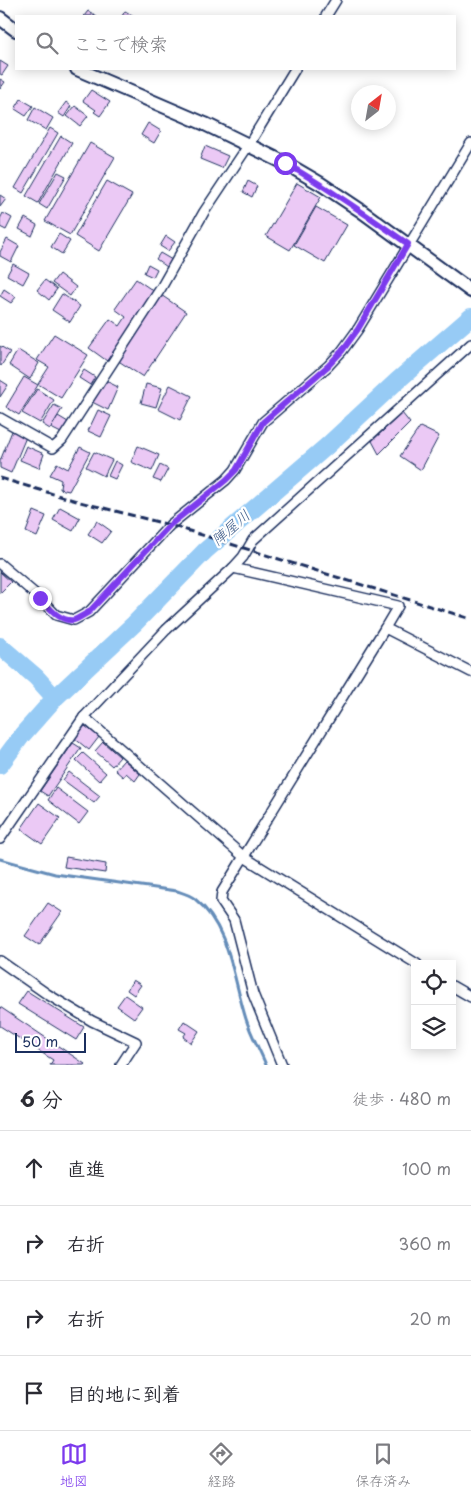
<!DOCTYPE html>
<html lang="ja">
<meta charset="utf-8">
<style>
:root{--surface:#fff;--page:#f2f2f3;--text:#2b2b33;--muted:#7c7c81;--line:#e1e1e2;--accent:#7c3aed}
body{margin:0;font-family:"Playpen Sans","Klee One",sans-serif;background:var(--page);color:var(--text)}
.controls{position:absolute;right:15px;bottom:15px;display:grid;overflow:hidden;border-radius:0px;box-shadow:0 2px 12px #0003}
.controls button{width:45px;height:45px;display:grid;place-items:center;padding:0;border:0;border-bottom:1px solid var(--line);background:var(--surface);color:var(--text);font:25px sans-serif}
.compass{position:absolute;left:351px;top:85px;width:45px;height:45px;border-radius:50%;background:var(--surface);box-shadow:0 2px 12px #0003;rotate:31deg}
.scale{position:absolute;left:15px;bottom:12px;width:71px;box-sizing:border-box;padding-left:5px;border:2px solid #1b2f5e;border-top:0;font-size:14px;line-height:18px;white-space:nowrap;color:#1b2f5e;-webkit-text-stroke:4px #fff;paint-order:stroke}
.stop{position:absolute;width:15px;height:15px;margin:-11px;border:4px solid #7c3aed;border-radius:50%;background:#fff}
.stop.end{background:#7c3aed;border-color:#fff;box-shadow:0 1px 5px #0008}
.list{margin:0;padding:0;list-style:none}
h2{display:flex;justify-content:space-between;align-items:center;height:65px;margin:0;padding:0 20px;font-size:21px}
h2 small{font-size:16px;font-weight:400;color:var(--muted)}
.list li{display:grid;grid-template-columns:32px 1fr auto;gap:15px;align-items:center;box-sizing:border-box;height:75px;padding:0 20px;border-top:1px solid var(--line)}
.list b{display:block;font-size:19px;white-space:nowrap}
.list em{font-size:16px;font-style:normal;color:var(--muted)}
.icon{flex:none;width:28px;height:28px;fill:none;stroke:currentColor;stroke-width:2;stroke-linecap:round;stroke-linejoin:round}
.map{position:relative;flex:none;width:471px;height:1065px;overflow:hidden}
.search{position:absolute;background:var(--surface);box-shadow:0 2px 12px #0003;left:15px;right:15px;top:15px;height:55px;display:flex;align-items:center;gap:12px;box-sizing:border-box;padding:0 18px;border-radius:0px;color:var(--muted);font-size:19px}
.sheet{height:365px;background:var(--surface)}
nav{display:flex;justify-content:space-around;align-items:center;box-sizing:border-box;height:70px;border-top:1px solid var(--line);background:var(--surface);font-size:14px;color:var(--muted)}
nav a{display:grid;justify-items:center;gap:2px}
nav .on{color:var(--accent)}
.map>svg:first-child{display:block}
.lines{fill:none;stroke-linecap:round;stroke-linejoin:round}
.stream{stroke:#658db9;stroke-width:3}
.river{stroke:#97cbf5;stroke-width:18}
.building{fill:#ebc9f5;stroke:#1b2f5e}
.street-casing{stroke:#1b2f5e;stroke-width:12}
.secondary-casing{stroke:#1b2f5e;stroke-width:16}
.street{stroke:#fff;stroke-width:9}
.secondary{stroke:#fff;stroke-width:12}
.rail{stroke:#1b2f5e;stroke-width:3;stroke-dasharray:8 4;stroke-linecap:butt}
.route{stroke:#7c3aed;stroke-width:6}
.labels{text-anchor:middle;stroke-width:4.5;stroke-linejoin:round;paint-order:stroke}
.water-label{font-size:15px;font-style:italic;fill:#405e8b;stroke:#fff}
</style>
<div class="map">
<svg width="471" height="1065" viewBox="0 0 471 1065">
<rect width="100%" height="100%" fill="#fff"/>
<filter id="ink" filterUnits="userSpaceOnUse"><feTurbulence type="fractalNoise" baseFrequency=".02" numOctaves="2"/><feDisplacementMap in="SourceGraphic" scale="10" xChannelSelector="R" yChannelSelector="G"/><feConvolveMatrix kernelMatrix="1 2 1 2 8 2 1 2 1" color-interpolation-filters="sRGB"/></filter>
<g filter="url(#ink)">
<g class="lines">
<path class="stream" d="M0,859l55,15 122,17c6,2 13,4 18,8 35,28 38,80 51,120 5,16 14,31 20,46"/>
<g class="river">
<path d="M0,646l36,31 19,21"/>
<path d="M0,765l23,-31 32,-36 79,-74 71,-73 122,-105 70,-65 74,-64"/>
</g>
</g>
<g class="building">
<path d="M88,11l9,5h-13z"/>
<path d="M125,11l9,5h-12z"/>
<path d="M0,61l8,5 -6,9 -2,-1z"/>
<path d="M0,79l5,3 -5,7z"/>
<path d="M91,90l19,12 -10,14 -6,-4 2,-2 -13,-9z"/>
<path d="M21,99l12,7 -7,10 -11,-7z"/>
<path d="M66,102l5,4 -7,11 -6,-4z"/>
<path d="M75,106l13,10 -8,10 -13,-10z"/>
<path d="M35,107l18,11 -7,12 -18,-10z"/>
<path d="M148,123l13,8 -7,12 -13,-8z"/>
<path d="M50,128l8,5 -35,60 -8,-5z"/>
<path d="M61,136l11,7 -34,60 -12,-7z"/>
<path d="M90,143l25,14 -45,78 -25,-14z"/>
<path d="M205,146l23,10 -6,12 -22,-9z"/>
<path d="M58,172l8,4 -19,33 -8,-5z"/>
<path d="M107,181l25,14 -33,56 -24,-15z"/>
<path d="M248,181l9,5 -5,11 -9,-5z"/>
<path d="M297,183l24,14 -31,53 -24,-14z"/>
<path d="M0,195l6,4 -6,8z"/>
<path d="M316,207l31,18 -22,38 -31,-18z"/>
<path d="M3,213l9,5 -6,12 -6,-3v-8z"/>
<path d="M25,218l12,7 -5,11 -13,-7z"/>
<path d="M59,234l11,7 -8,13 -11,-7z"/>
<path d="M166,236l9,6 -7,9 -8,-5z"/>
<path d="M7,239l12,7 -8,16 -11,-6v-4z"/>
<path d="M160,253l12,7 -5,7 -11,-8z"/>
<path d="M13,264l16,9 -6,11 -16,-9z"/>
<path d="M148,264l9,5 -4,8 -9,-4z"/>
<path d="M59,274l17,13 -6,9 -18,-13z"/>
<path d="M136,279l19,13 -48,69 -18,-13 21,-29 10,7 6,-9 -11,-8z"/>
<path d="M45,280l12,9 -8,11 -12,-10z"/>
<path d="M4,289l12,8 -5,6 -11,-7z"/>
<path d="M62,294l18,12 -10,16 -18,-12z"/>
<path d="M161,295l25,17 -43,65 -26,-17z"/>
<path d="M54,334l34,21 -27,43 -23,-14 11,-17 -12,-7z"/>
<path d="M0,346l10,6 -9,14 -1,-1z"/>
<path d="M18,350l21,13 -9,16 -21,-14z"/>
<path d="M84,370l11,7 -5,8 -11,-7z"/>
<path d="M24,377l14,8 -19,30 -13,-8z"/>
<path d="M102,379l16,8 -10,23 -16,-8z"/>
<path d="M0,380l8,5 -8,12z"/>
<path d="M146,384l16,4 -6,19 -15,-4z"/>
<path d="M170,385l22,11 -12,24 -22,-11z"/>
<path d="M37,389l17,11 -14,23 -18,-10z"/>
<path d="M54,405l8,4 -12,20 -8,-5z"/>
<path d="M98,410l13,6 -10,21 -13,-6z"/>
<path d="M402,413l8,10 -31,31 -7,-13z"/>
<path d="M58,416l10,6 -7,11 -10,-5z"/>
<path d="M420,427l19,9 -18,34 -21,-14z"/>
<path d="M12,431l14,6 -15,36 -11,-5v-7z"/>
<path d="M26,446l18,8 -5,14 -19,-8z"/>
<path d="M138,446l21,9 -7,16 -21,-9z"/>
<path d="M80,447l10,5 -21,39 -9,-2 1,-9 -11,-5 7,-12 11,6z"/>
<path d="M94,452l18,8 -8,16 -18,-9z"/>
<path d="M115,461l7,4 -7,14 -7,-3z"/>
<path d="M160,465l8,4 -7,13 -8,-3z"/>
<path d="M60,507l20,11 -7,13 -20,-11z"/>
<path d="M34,511l12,5 -9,21 -11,-5z"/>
<path d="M97,521l14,10 -9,12 -14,-9z"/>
<path d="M0,572l11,10 -11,11z"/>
<path d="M85,726l14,11 -10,13 -15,-12z"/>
<path d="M103,742l17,15 -8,9 -17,-15z"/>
<path d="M73,743l8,5 -33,48 -8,-5z"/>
<path d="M83,753l23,20 -7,8 -23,-21z"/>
<path d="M124,760l16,14 -5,7 -9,-8 -3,4 -8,-7z"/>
<path d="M69,772l31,24 -6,7 -31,-23z"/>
<path d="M56,788l32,24 -9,12 -31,-24z"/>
<path d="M39,803l21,15 -18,26 -21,-15z"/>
<path d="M66,857l40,7 -1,9 -41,-6z"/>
<path d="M48,903l14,9 -23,33 -14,-9z"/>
<path d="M133,980l8,5 -7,10 -7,-5z"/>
<path d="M27,991l57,36 -8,13 -58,-36z"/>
<path d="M125,995l17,12 -8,11 -17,-12z"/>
<path d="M0,1007l85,57 -1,1h-34l3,-5 -53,-34z"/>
<path d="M184,1021l15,10 -8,12 -8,-6 3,-4 -7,-4z"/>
</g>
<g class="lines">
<g class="street-casing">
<g id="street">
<path d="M326,16l10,-16"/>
<path d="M0,418l53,30 9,-8 99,-152 43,-76 44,-66 47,-77"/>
<path d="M0,564l40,34 16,17 18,5 15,-8 81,-87 56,-45 9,-10 28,-48 65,-56 14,-15 16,-22 113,-186"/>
<path d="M233,568l10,-11 10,-17 218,-196"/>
<path d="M84,717l160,140 173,107"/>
<path d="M0,839l84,-122 82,-87 67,-62 165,38 -13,22"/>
<path d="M0,961l47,33 45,27 44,21 -15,23"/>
<path d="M452,986l19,11"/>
<path d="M282,1065l-29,-71 -19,-74 -13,-19 1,-9 163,-264 86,44"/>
</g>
</g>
<g class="secondary-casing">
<g id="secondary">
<path d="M0,18l16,12"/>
<path d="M77,69l128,55 80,39 36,21 39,26 111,81"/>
</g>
</g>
<use href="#street" class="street"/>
<use href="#secondary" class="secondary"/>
<path class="rail" d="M0,478l80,24 90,23 301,94"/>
</g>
</g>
<g class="lines" filter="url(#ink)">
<path class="route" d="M40,598c9,9 19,24 34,22 4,-1 11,-6 15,-8l81,-87 56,-45 10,-10 27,-48 65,-56 14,-15 16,-22 50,-85c-40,-28 -80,-56 -123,-81"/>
</g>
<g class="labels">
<g class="water-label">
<text transform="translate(231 528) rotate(-41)" y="5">陣屋川</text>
</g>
</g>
</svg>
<div class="controls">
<button><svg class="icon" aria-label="locate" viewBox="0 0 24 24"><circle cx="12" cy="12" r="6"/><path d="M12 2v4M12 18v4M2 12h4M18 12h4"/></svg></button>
<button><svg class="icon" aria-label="layers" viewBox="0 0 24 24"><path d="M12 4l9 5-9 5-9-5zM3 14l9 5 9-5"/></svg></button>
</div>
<svg class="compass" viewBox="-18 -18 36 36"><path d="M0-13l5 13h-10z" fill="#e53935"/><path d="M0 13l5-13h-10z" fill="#7c7c81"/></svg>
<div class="scale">50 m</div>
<div class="stop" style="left:285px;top:163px"></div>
<div class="stop end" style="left:40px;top:598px"></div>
<div class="search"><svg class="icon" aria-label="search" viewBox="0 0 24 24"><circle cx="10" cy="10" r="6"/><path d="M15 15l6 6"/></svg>ここで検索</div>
</div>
<section class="sheet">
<h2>6 分<small>徒歩 · 480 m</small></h2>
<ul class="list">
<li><svg class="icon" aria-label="ahead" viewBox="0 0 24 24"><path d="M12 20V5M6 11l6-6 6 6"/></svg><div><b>直進</b></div><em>100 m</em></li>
<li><svg class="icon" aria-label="right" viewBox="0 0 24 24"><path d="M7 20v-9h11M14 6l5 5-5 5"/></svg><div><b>右折</b></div><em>360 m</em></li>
<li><svg class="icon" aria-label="right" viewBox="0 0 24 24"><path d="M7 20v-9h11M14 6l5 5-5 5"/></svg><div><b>右折</b></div><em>20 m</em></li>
<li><svg class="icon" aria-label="arrive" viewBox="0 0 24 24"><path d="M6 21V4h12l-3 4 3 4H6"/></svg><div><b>目的地に到着</b></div></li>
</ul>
</section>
<nav>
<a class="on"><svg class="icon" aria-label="map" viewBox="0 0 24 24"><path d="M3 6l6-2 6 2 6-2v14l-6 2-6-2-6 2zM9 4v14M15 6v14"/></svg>地図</a>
<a><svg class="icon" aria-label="directions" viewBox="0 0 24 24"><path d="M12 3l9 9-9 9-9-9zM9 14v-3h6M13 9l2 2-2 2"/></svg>経路</a>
<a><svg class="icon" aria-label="saved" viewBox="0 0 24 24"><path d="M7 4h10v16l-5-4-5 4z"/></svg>保存済み</a>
</nav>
